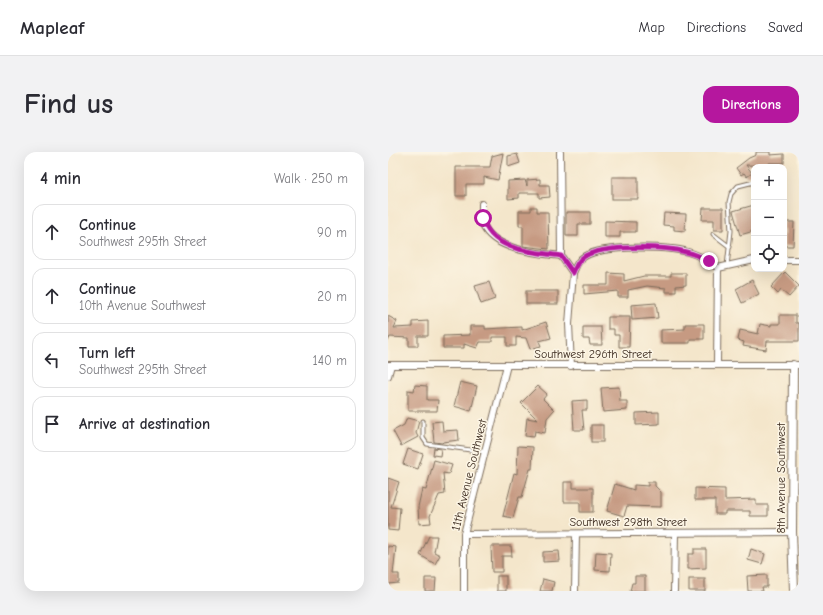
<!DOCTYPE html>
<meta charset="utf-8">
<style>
:root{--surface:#fff;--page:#f2f2f3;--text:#2b2b33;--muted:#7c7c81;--line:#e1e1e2;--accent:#b5179e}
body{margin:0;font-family:"Comic Neue",sans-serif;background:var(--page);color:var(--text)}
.controls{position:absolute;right:12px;top:12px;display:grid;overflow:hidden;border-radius:8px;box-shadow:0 4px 16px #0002}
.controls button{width:36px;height:36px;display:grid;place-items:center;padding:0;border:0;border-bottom:1px solid var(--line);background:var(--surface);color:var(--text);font:20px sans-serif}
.stop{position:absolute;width:12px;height:12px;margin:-9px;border:3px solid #b5179e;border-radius:50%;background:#fff}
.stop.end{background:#b5179e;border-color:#fff;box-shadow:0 1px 4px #0008}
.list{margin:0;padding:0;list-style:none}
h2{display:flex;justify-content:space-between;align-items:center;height:52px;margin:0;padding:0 16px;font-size:17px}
h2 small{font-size:13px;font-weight:400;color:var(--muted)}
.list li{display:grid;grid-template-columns:26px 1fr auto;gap:12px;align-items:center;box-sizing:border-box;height:56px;margin:0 8px 8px;padding:0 8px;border:1px solid var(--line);border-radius:12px}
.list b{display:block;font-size:15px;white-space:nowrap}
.list p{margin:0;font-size:13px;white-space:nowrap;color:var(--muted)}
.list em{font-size:13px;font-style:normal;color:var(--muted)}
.icon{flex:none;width:22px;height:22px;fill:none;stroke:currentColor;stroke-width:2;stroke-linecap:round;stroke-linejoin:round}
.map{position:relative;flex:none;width:411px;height:439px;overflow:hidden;border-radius:12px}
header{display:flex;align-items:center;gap:24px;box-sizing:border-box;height:56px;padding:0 20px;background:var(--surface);border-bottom:1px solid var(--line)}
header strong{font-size:19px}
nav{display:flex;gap:22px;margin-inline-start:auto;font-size:14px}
.intro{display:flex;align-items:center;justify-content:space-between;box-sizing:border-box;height:96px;padding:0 24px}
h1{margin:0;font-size:28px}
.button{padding:10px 18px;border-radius:12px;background:var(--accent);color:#fff;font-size:14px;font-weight:700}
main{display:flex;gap:24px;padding:0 24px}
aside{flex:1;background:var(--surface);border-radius:12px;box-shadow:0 4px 16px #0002}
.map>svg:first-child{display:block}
.building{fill:#c69a82}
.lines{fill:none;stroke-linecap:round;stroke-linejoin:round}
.service-casing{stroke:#7c6c5b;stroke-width:5}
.minor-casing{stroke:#7c6c5b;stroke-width:8}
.tertiary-casing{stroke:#7c6c5b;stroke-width:10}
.service{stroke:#fff;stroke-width:3}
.minor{stroke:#fff;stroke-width:6}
.tertiary{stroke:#fff;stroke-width:8}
.route{stroke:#b5179e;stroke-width:5}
.labels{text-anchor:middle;stroke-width:3;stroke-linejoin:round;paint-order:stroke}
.street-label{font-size:12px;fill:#3b2a1e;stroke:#fcf5e5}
</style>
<header>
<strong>Mapleaf</strong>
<nav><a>Map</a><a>Directions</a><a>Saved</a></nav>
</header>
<div class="intro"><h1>Find us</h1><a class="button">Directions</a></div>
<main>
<aside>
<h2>4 min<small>Walk · 250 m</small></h2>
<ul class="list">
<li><svg class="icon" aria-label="ahead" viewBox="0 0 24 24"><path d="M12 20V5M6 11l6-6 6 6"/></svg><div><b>Continue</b><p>Southwest 295th Street</p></div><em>90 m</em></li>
<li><svg class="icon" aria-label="ahead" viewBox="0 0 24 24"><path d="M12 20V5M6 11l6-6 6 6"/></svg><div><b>Continue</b><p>10th Avenue Southwest</p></div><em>20 m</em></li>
<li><svg class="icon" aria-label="left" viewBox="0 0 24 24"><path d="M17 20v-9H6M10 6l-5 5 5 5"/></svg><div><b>Turn left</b><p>Southwest 295th Street</p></div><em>140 m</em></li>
<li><svg class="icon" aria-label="arrive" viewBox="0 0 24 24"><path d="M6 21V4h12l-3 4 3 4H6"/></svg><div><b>Arrive at destination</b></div></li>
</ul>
</aside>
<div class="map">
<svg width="411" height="439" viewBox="0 0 411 439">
<rect width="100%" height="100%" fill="#fcf5e5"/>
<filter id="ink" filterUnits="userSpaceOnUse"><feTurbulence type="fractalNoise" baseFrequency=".025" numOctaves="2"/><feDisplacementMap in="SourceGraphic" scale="8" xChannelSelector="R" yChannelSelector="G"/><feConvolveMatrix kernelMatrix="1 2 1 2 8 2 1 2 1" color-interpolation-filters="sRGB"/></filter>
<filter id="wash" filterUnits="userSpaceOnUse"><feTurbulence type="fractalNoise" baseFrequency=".012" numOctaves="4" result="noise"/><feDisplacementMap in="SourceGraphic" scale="16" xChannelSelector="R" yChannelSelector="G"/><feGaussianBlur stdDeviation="0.9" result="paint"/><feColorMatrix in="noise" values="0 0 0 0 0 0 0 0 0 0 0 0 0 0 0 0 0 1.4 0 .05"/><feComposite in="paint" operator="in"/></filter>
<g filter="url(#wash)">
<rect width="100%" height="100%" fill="#f4e6cb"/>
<g id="blocks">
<g class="building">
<path d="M368,0h14v3l14,-1v9h-15v3l-23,-1 6,8 -5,4 -3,-4 -3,2 -5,-7 13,-10 7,-3z"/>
<path d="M115,1l-5,27 -14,-3v7h-18v12h-10v-29h34l2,-11z"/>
<path d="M129,2l3,9 -12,4v-11z"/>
<rect x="224" y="25" width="26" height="22"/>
<path d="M152,27v6h9l1,12 -11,1v-5h-20v5l-11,1v-18l17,-1 2,6v-6z"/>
<path d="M366,53v26l-14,4 -7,-24z"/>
<path d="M143,55h6v5h11l1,37 -26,-3v-20h-4v-15h12z"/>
<path d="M315,56h20v22h-9v-10h-12z"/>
<path d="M178,60h24v12h-12v12h-12z"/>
<path d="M276,61l22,1 -1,17 -11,-1v-4l-11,-1z"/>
<path d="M217,69l31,1v10h-16v5h-15z"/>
<path d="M396,70h10l-1,24h-9z"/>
<path d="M397,120l14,14 -10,11 -8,-7 -3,4 -7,-7z"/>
<path d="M220,121l16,1v7l20,-5h27v-3h15v12l-10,1v6h-10v-4l-19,-2 -19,4v7h-10v-6l-34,3v-9h24z"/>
<path d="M364,128l7,14 -17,9 -6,-14z"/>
<path d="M101,130l6,17 -14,5 -6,-18z"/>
<rect x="138" y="139" width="32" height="13"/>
<path d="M268,151l2,15 -26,2 -1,-15z"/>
<path d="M392,163h16v8h3v18h-32l-1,9 -23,-4 1,-4 -6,-2 2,-10 18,4 2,-10 11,2v-2h9z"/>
<path d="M0,164l9,5 -3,7 19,-1v-5l15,-1v15h-10v10h-9v-8l-19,-1 -2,4z"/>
<path d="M220,165h22l-1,30h-10v-12h-5v-6h-6z"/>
<path d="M158,170l5,16 -12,3 2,5 -11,3 -4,-11 -10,-1v9h-9v-9h-15v5h-12l-3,6 -13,-4v4h-21v-12l27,-1v-9h15v3l37,-2v3z"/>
<path d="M297,172h19v15h-14v4h-29v-13l24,-1z"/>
<path d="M195,175h18l1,18h-12l-1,-6h-6z"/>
<path d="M72,230l17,4 -6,25 -17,-5z"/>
<path d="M27,233l12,1v14h11l-1,11h-29v-21l6,1z"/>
<path d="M150,234l9,8 -4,5 11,11 -7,8 -2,15 -10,-2 -1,6 -9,-1 2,-18 11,2 -17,-17z"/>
<path d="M231,235l1,14h7v9l-24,2 -2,-24z"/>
<path d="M199,248v10h-5l2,20h-10l-2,-29z"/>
<path d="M271,260v12l-23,1v-12z"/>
<path d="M19,266l12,3 -3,12 2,4 -17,9 -8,-15 11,-6z"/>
<path d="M54,269l1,10 15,-1 1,10 -16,2 -1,1 -8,-1 -2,-20z"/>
<rect x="203" y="273" width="12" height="17"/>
<path d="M130,294l15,1 -1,22h-2l-8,28h-3l-6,21 -10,-2 11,-43 3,1z"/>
<path d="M46,296l7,1 -1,7 -7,-1z"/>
<path d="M20,297l15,5 -5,15 -15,-5z"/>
<path d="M46,308l18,5 -3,9 -6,-1 2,21 -6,1 -9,21 1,7 -12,1 -1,-17 4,-18 4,1z"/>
<path d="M0,326l11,4 -8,25 9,1 -2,23 -10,-1z"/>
<path d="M176,330h9v6h20v24h-13v-10h-16z"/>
<path d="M260,330h7v4l6,6v15l-34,-1 -3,10 -17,-5 8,-27 19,6v-5l14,1z"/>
<path d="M307,336l30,1v11l31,-1v6h12v11h-18v-5h-25v3h-10v-14h-20z"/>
<path d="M41,384h8l-3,16 6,3 -5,9 -15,-9z"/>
<path d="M0,394l8,1 -3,27h6v9l-11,1z"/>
<path d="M103,394h20l1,10h-10v16h-10z"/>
<path d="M306,397h12v19l-18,1v-15h6z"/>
<path d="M363,397l14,5 -3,10 -14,-4z"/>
<path d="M171,399l1,10 -17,1v-10z"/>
<path d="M208,400l15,1 -1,18 -15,-1z"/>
<path d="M379,423v12h-5l1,4h-15l-1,-15z"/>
<rect x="109" y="424" width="9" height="15"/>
<path d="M247,424h10v15h-15l2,-8h3z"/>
<path d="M37,426h11l-1,13h-10z"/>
<path d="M155,427l11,3 -2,9h-12z"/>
<rect x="301" y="427" width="16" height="12"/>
</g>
</g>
</g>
<g filter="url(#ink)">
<use href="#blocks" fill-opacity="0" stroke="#7c6c5b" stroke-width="1"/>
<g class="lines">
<g class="service-casing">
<g id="service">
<path d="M325,82l17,13"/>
<path d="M339,114l4,-35 -2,-29 2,-8 7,-8 16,-4"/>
<path d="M35,269v17l4,6 58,8"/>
</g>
</g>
<g class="minor-casing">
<g id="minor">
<path d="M172,0l1,104 12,17 -4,51 2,42"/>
<path d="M94,52c0,7 -1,18 3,25 14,22 53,24 76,27"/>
<path d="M396,108h15"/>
<path d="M185,121c3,-7 5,-13 12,-17 19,-11 82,-10 103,-4 11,3 21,9 30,16l36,-8"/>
<path d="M329,212l1,-96"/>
<path d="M0,213h411"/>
<path d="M0,224l3,-11"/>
<path d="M76,382l328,-2"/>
<path d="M76,439v-57l43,-169"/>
<path d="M187,439l1,-57"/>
<path d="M286,439l1,-58"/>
</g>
</g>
<g class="tertiary-casing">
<path id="tertiary" d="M405,213l-1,167 2,59"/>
</g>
<use href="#service" class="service"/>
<use href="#minor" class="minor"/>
<use href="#tertiary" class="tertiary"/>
</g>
</g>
<g class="lines" filter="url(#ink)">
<path class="route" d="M95,66c7,33 51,34 78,38l12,17c3,-7 5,-13 12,-17 19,-11 79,-10 101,-4 8,2 16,5 23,9"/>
</g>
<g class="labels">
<g class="street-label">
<text x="205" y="206">Southwest 296th Street</text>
<text transform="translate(81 323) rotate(-76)" y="4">11th Avenue Southwest</text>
<text transform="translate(393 326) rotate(-90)" y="4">8th Avenue Southwest</text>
<text x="240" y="374">Southwest 298th Street</text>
</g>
</g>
</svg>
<div class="controls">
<button>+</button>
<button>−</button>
<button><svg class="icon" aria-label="locate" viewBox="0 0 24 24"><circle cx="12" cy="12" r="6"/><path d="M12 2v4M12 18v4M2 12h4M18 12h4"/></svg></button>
</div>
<div class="stop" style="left:95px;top:66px"></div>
<div class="stop end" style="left:321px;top:109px"></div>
</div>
</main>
